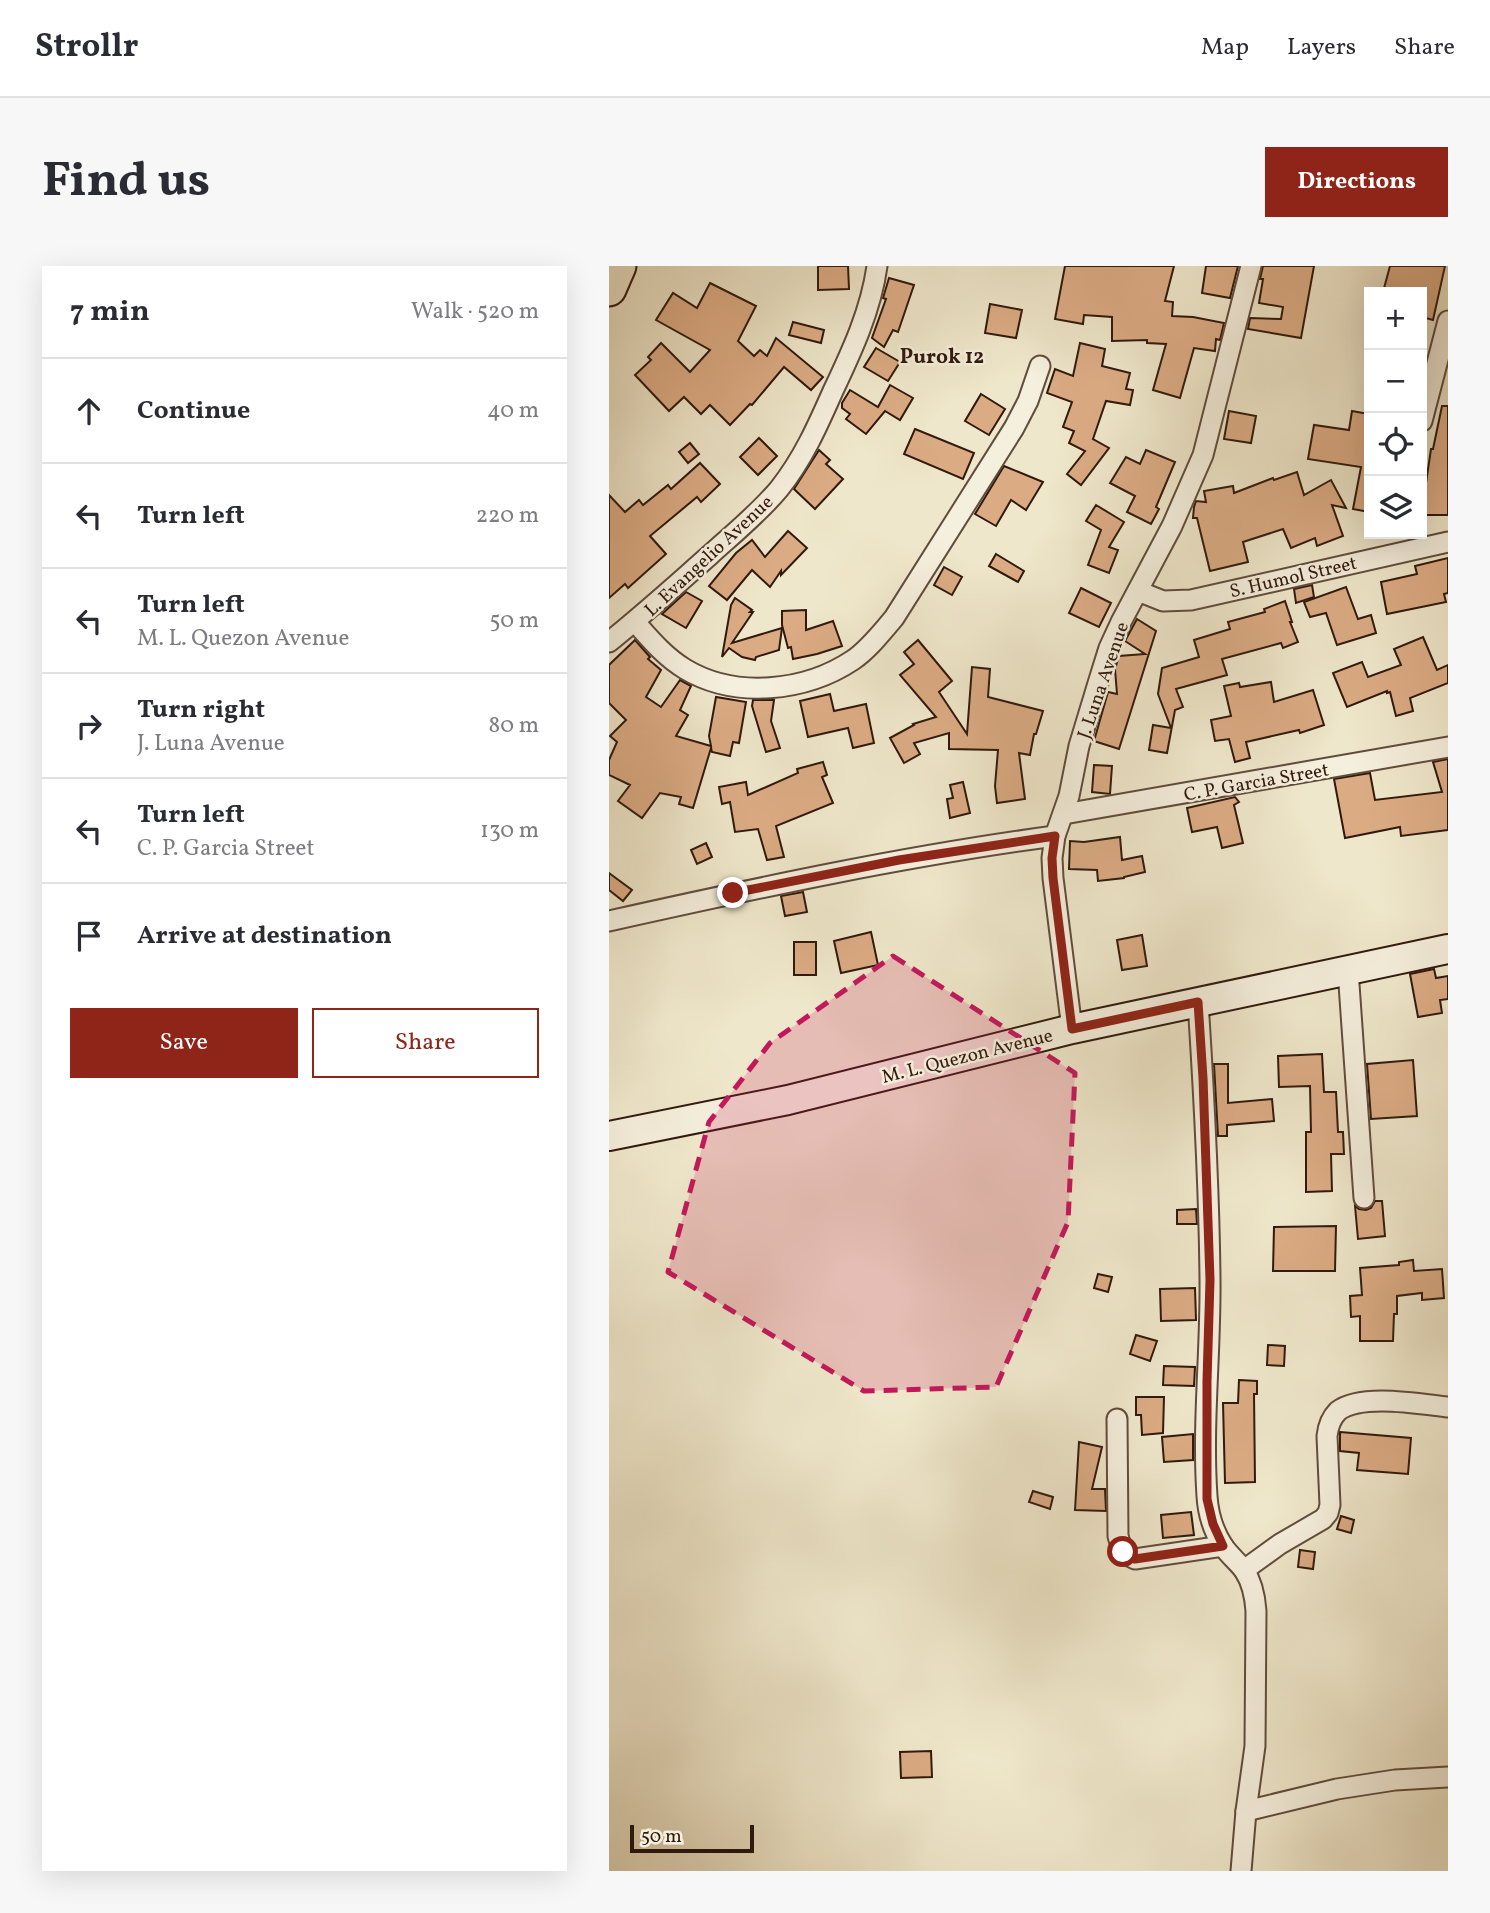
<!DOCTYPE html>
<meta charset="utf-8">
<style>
:root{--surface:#fff;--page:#f7f7f7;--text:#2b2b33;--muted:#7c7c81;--line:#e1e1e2;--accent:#8f2418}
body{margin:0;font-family:Vollkorn,serif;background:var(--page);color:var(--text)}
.controls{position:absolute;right:21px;top:21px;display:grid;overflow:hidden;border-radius:0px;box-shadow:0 7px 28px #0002}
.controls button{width:63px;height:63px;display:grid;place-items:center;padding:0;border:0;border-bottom:2px solid var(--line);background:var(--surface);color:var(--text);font:35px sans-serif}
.scale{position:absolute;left:21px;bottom:18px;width:124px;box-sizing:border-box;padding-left:7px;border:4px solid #30190d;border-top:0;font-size:19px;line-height:24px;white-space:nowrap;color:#30190d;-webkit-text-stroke:5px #f5efdd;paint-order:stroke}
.stop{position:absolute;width:21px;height:21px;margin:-16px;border:5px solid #8f2418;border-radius:50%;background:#fff}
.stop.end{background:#8f2418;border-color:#fff;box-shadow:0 2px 7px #0008}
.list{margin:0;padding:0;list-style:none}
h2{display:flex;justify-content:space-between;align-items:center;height:91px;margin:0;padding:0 28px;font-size:30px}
h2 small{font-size:23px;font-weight:400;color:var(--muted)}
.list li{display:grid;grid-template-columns:46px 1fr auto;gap:21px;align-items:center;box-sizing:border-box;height:105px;padding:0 28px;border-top:2px solid var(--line)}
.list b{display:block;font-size:26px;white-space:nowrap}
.list p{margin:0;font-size:23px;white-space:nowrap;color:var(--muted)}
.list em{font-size:23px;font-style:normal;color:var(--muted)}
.actions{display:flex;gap:14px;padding:21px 28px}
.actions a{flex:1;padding:16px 0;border:2px solid var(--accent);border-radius:0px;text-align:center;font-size:24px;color:var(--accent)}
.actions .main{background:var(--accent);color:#fff}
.icon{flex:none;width:38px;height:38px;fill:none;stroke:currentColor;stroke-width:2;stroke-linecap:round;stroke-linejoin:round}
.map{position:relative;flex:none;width:839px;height:1605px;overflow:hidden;border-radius:0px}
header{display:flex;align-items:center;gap:42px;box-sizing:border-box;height:98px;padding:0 35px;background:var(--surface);border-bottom:2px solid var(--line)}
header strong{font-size:33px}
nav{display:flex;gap:38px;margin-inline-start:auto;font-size:24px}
.intro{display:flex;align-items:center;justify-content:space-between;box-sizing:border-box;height:168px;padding:0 42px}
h1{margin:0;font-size:49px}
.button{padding:18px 32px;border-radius:0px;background:var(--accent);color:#fff;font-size:24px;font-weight:700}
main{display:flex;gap:42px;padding:0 42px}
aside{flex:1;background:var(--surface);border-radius:0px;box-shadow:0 7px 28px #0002}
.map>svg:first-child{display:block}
.building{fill:#dbab84;stroke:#30190d;stroke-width:2}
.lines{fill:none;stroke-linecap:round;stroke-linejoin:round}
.minor-casing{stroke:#604c3c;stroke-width:23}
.secondary-casing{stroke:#30190d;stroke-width:32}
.trunk-casing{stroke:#30190d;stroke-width:37}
.minor{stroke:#f5efdd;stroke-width:19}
.secondary{stroke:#f5efdd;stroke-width:28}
.trunk{stroke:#efe7cb;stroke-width:33}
.route{stroke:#8f2418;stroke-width:9}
.marked{fill:#c2185b;fill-opacity:0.2;stroke:#c2185b;stroke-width:5;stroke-dasharray:14 9;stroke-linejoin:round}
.labels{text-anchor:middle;stroke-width:5;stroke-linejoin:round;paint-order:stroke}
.street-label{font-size:19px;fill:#30190d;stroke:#f5efdd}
.neighbourhood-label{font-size:21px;font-weight:bold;fill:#30190d;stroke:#f5efdd}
</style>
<header>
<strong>Strollr</strong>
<nav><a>Map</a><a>Layers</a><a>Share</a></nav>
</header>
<div class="intro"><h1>Find us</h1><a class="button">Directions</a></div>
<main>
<aside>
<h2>7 min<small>Walk · 520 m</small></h2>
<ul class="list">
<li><svg class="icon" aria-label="ahead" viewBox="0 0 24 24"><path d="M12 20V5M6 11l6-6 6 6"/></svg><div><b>Continue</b></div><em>40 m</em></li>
<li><svg class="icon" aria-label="left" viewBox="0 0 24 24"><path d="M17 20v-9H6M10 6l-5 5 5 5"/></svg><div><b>Turn left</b></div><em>220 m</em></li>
<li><svg class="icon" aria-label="left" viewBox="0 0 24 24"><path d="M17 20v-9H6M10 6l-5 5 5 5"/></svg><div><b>Turn left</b><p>M. L. Quezon Avenue</p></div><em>50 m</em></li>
<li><svg class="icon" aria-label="right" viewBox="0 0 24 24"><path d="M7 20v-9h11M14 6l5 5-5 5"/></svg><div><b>Turn right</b><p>J. Luna Avenue</p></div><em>80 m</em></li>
<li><svg class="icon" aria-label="left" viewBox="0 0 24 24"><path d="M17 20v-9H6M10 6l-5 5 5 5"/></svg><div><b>Turn left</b><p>C. P. Garcia Street</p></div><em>130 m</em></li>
<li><svg class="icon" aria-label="arrive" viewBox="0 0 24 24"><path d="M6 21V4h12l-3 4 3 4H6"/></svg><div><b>Arrive at destination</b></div></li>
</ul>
<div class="actions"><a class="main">Save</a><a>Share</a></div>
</aside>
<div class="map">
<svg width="839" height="1605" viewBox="0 0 839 1605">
<rect width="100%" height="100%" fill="#efe7cb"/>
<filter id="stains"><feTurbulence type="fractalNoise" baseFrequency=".00286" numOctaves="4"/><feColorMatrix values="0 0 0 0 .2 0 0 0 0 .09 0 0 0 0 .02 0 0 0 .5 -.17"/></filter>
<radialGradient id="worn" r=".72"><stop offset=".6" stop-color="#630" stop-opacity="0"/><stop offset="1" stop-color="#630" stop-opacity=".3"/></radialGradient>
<g class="building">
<path d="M209,0h30l1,23 -31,1z"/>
<path d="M456,0h109l-9,35 8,1 -1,14 21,1 31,6 -4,17 -4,-1 -1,12 -21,-3 -14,50 -27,-8 13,-46 -19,-1v-3l-35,1v-24l-28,-2 -1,9 -28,-5z"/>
<path d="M597,0h32l-8,32 -28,-5z"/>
<path d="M654,0h51l-13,72 -53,-9 2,-11 31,1 2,-12 -24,-4 4,-24h-3z"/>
<path d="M781,0h55l-12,54 -11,-3v-25h-39z"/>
<path d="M280,12l25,7 -16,47 -5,-2 -9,17 -12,-9 14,-39 -3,-1z"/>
<path d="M101,17l46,23 -18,35 16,15 6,-6 7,6 9,-18 47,39 -12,13 -27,-23 -32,38 -2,-1 -20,21 -20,-20 -9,9 -17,-17 -15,14 -34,-36 16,-15 -3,-3 13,-14 29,29 20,-22 -54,-30 17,-27 24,15z"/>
<path d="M381,38l32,6 -6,28 -31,-5z"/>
<path d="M184,56l31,8 -3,13 -32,-8z"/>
<path d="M471,77l25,6 -3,17 28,7 -4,16 7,1 -3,15 -24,-4 -13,38 16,9 -28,37 -14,-11 18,-23 -16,-8 5,-12 -11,-4 9,-25 -25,-9 8,-24 18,7z"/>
<path d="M267,82l24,14 -12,19 -24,-14z"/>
<path d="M281,119l23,13 -13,22 -15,-9 -19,23 -20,-15 4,-5 -8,-6v-5l8,-13 28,17z"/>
<path d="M372,128l24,15 -16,26 -24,-14z"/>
<path d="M833,140h6v109h-24l-1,-32h3l5,-34h2z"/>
<path d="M620,145l27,5 -5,27 -27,-4z"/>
<path d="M743,145l17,3v98l-16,-3 8,-42 -53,-8 6,-34 35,5z"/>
<path d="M306,163l59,24 -11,26 -59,-25z"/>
<path d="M150,172l18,18 -19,19 -18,-18z"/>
<path d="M81,177l9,11 -11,9 -9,-11z"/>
<path d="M210,184l11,10 -4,4 17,15 -28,30 -21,-20z"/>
<path d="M537,184l29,12 -19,45 3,2 -8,15 -24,-12 8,-16 -25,-13 16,-26 14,7z"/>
<path d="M91,197l20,21 -19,18 -4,-5 -47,39 16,18 -38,34 -3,-4 -16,14v-103l16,17 14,-12 4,5 25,-20 3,4z"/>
<path d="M395,200l39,16 -17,28 -15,-10 -15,26 -21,-12z"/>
<path d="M688,206l7,23 27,-15 15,28 -14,-3 11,31 -26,10 -2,-8 -24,10 -8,-19 -40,13 5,20 -38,9 -13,-53h-4l1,-11 2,-6 10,1 -2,-11 29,-5 1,7 39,-15 1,2z"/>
<path d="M487,239l28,17 -15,25 9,3 -9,23 -21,-8 13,-35 -15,-9z"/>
<path d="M179,265l19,17 -26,27v-4l-11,16 -18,-17 -25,30 -18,-14 27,-33 16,-13 13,17z"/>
<path d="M387,288l28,17 -6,11 -29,-16z"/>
<path d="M839,292v35l-4,1 2,8 -59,12 -6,-32 36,-8 -2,-8z"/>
<path d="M335,301l18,10 -10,18 -18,-10z"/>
<path d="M703,319l2,12 -18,6 -2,-14z"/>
<path d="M737,321l12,32 13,-4 5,18 -39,12 -11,-32 -16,4 -6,-15z"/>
<path d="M472,322l30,15 -12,24 -30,-14z"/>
<path d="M77,326l16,9 -16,27 -24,-14z"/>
<path d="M126,332l17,12 -2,2h3l-21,31 50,-15 -3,22 -23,7 -1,3 -13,-3 -13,-9 -7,9 9,-52z"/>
<path d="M676,335l7,21h-2l8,20 -15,6 -2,-5 -59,16 5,16 -51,14 7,18 -8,3 -8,43 -18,-3 4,-25 18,3 -13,-34 4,-26 37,-11 -5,-17 36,-11 -2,-7 37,-10 -1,-3z"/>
<path d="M197,344v20l27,-9 9,25 -25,8 -24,5 -2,-12 -3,1 -6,-23v-14z"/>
<path d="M528,353l19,12 -37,118 -25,-8 14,-49 9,2 -2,-25 4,-13 26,-2 -20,-13z"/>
<path d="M814,371l14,33 11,-5v18l-38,15 3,13 -17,5 -6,-24 -3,1v-2l-40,16 -14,-34 29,-11 6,15 33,-12 -7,-16z"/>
<path d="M26,374l15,17 -2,2 13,11 -15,27 15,10 19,-27 11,6 -11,24 8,5 -12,21 35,10 -2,-10 7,-39 30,5 -7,41 -6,-1 -3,14 -18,-4 -1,-4 -18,60 -14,-4 2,-7 -21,-4 -18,25 -24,-17 12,-16 -21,-10v-15l8,-18 -7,-6 16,-16 -17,-17v-38z"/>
<path d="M309,374l34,41 -13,11 28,42 5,-67 18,2 -2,28 55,14 -7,23h-2l-4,21 -11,-2 6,46 -28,4 -2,-17 3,-36 -49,-1v-16l-35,10 6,11 -16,9 -14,-25 24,-13 -1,-1 23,-7 -36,-42 14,-11 -10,-12z"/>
<path d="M662,416l3,20 39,-12 11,35 -24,8 -1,-3 -53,12 4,16 -15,4 -6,-23 -14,2 -4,-21 20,-4 -7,-30 15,-3 1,4z"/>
<path d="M221,428l4,17 32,-7 8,39 -21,5 -5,-20 -40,9 -8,-36z"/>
<path d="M144,434h21l-3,21 9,27 -14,4 -14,-46z"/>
<path d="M839,493v71l-47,6 -1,-9 -55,11 -11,-59 36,-6 5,27 67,-8 -9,-30z"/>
<path d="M214,496l4,13 -5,2 11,26 -57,23 8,31 -17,3 -9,-31 -23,3 -5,-30 -8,2 -3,-17 27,-5 2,13 50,-22 -1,-4z"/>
<path d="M485,499l18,1 -2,28 -18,-2z"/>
<path d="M354,516l7,31 -20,5 -3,-19 6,-1 -3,-13z"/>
<path d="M626,531l4,5 -5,3 9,38 -21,5 -5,-21 -25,5 -5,-24z"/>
<path d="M511,571l2,23 20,-4 3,16 -21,5v1l-26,3 -1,-11 -28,-1 1,-28 14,1z"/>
<path d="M97,577l6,14 -15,7 -6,-14z"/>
<path d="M0,607l23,17 -9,11 -14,-11z"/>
<path d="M194,626l4,20 -22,4 -4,-20z"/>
<path d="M262,666l7,33 -37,8 -7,-32z"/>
<path d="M533,669l5,31 -25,4 -5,-30z"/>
<rect x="185" y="676" width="22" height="33"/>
<path d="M825,703l2,9 12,-2v23l-8,1 2,13 -24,4 -8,-43z"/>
<path d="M713,788l2,38h12l2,40h5l1,22h-13l1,37 -26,1v-60h5l-1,-46 -31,1 -1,-31z"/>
<path d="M804,794l4,56 -46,3 -4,-55z"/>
<path d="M605,798h14v39l44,-4 2,22 -47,4v11h-9z"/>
<path d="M766,935h7l3,35 -27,3 -3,-33 4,3 7,1 5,-2z"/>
<path d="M587,943l1,15h-20v-14z"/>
<path d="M727,960l-1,45h-62l1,-44z"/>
<path d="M804,994l1,11 28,-2 2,29 -22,2v-7l-25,3v18h-3l-1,27h-33v-25l-9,1 -1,-21 12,-1 -2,-27 39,-3v-3z"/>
<path d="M489,1008l14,3 -4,15 -14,-4z"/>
<path d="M586,1022l1,32 -35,1 -1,-32z"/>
<path d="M527,1069l21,6 -7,20 -20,-7z"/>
<path d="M659,1079l17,1 -1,20 -17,-1z"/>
<path d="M555,1100l31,1 -1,19 -31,-1z"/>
<path d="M630,1114l18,1v13h-3l1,88 -30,1 -2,-80h15z"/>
<path d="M527,1131h28l-1,36 -21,2 -1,-20h-5z"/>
<path d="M731,1166l71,6 -3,36 -51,-4 2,-17 -19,-2z"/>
<path d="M584,1168v26l-29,2 -2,-25z"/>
<path d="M470,1176l23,5 -10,42h13l1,22 -31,-1z"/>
<path d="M424,1225l20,6 -3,12 -21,-7z"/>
<path d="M582,1246l3,23 -31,3 -2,-23z"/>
<path d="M732,1250l13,4 -3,13 -14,-4z"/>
<path d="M691,1284l15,2 -2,17 -15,-2z"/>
<path d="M322,1485l1,26 -31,1 -1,-26z"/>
</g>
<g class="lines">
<g class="minor-casing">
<g id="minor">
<path d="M813,155l26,-100"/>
<path d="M529,325l25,10 28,-1 257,-58"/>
<path d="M26,356c15,17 30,35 50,47 50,30 120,23 168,-9 16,-11 28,-27 41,-42l120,-190 14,-27 12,-35"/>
<path d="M0,376c35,-28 68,-58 101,-87 23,-21 49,-42 69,-66 24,-30 39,-64 54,-98 19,-40 38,-81 44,-125"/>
<path d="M455,548l384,-67"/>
<path d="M0,655c148,-33 296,-65 446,-85"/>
<path d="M739,704l16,228"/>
<path d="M589,736c6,92 11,184 12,276 1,73 -8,145 -3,218 1,17 7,36 16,50 6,9 15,16 21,24 8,12 11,26 12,41l-1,135 -9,65 -5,60"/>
<path d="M463,763l-19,-151 -1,-20 3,-22 14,-40 10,-50 20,-66 10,-32 12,-26 51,-96 31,-71 48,-189"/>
<path d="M508,1153l1,117 5,17 12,6 88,-13"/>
<path d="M635,1304l36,-26 43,-25 5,-6 2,-8 -3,-69c1,-9 4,-18 11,-25 23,-18 82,-7 110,-4"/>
<path d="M637,1545l91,-22 58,-9 53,-3"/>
</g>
</g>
<g class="secondary-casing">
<path id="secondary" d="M0,870l179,-36 284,-71 376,-80"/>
</g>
<g class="trunk-casing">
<path id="trunk" d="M0,23l10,-23"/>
</g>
<use href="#minor" class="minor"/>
<use href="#secondary" class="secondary"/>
<use href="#trunk" class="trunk"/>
</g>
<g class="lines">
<path class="route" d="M124,627l166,-33 156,-24 -3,22 1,20 19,151 126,-27 5,76 7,202 -3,101v118l6,25 10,22 -88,13 -12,-7"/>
</g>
<path class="marked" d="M284,690l182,117 -7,149 -72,165 -132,4 -196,-119 41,-150 61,-79z"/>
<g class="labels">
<g class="street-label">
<text transform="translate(99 289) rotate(-43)" y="7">L. Evangelio Avenue</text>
<text transform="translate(684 310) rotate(-13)" y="7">S. Humol Street</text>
<text transform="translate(493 414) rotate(-71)" y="7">J. Luna Avenue</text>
<text transform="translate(647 515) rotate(-10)" y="7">C. P. Garcia Street</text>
<text transform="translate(358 789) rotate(-14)" y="7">M. L. Quezon Avenue</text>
</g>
<g class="neighbourhood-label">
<text x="333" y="97">Purok 12</text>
</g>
</g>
<rect width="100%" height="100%" filter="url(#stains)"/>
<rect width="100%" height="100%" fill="url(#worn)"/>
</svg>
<div class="controls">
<button>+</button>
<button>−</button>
<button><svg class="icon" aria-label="locate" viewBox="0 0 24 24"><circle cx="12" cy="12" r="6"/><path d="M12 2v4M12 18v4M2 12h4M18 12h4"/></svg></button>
<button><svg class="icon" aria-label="layers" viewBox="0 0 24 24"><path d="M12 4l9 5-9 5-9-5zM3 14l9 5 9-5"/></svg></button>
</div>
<div class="scale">50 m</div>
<div class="stop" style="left:514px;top:1286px"></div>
<div class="stop end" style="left:124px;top:627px"></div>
</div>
</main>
